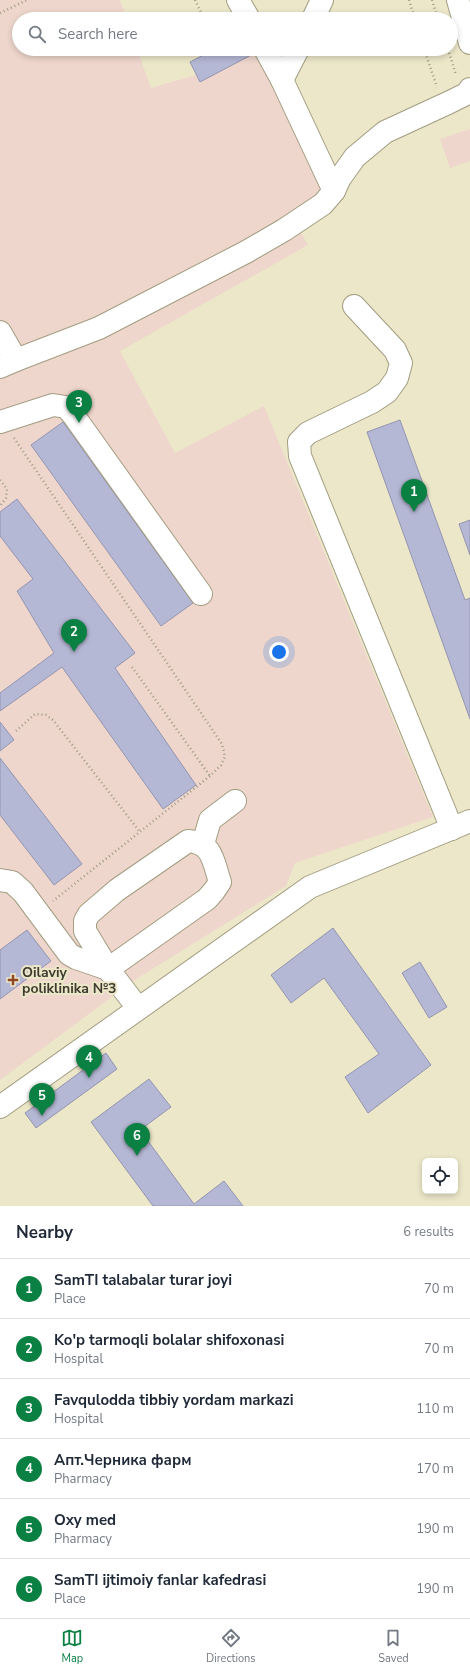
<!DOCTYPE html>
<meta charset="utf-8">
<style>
:root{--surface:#fff;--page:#f2f2f3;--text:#1f2937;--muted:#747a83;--line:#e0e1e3;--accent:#0b8043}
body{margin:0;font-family:"Nunito Sans",sans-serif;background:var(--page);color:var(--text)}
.controls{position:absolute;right:12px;bottom:12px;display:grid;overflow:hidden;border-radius:6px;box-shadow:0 2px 6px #0003}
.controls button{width:36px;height:36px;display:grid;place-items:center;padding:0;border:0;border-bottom:1px solid var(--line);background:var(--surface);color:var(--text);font:20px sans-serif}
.you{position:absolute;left:279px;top:652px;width:14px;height:14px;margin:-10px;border:3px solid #fff;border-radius:50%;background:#1a73e8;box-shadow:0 0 0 6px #1a73e833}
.badge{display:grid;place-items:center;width:26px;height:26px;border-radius:50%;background:var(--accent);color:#fff;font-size:13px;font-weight:700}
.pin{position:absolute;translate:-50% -33px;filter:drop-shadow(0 1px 2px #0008)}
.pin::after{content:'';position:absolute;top:21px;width:14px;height:12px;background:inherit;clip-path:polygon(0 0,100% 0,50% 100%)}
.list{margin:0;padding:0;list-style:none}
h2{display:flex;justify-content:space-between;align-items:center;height:52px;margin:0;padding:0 16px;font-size:17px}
h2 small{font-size:13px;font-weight:400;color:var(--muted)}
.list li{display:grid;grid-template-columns:26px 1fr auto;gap:12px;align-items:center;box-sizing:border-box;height:60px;padding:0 16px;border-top:1px solid var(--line)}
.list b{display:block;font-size:15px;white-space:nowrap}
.list p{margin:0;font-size:13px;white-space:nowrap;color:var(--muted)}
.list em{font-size:13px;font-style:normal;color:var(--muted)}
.icon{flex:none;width:22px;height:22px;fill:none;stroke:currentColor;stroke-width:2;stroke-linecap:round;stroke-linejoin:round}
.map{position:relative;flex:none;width:470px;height:1206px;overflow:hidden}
.search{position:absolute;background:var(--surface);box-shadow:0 2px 6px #0003;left:12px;right:12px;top:12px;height:44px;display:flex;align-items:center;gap:10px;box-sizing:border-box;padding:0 14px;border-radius:22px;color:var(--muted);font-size:15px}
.sheet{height:412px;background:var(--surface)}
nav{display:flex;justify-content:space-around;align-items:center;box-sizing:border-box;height:56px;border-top:1px solid var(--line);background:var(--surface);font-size:11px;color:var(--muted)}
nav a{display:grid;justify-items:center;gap:2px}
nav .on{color:var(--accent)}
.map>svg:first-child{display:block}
.medical{fill:#eed6cc}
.building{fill:#b5b8d4;stroke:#9395b0}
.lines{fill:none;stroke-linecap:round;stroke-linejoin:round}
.minor-casing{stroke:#a29d81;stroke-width:24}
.path{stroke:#a09c86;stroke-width:2.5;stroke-dasharray:1 3;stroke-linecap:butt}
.minor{stroke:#fff;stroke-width:22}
.poi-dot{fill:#904925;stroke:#ece7c9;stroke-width:1.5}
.labels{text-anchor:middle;stroke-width:4;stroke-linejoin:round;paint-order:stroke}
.poi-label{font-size:14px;font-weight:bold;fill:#3d3b2f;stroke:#ece7c9;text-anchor:start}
</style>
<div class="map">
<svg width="470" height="1206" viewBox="0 0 470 1206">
<rect width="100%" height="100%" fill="#ece7c9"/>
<g class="medical">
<path d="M0,0h120l7,19h-108v30h118l14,39 45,-13 4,7 55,-29 71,141 -36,19 18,32 -188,106 55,102 89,-47 169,411 -138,46 -9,23 -153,95 -133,99z"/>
<path d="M470,129v32l-20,7 -10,-29z"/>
</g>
<g class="building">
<path d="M215,49h38l2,4 -55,29 -10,-20z"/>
<path d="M400,420l65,180 5,-2v121l-103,-287z"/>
<path d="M63,422l130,181 -32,23 -130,-181z"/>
<path d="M17,499l118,154 -20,15 81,117 -33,24 -101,-142 -62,44v-18l54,-40 -37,-62 16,-12 -33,-43v-24z"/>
<path d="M470,520v35l-11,-31z"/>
<path d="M0,722l14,18 -14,11z"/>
<path d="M0,758l82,106 -28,21 -54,-70z"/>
<path d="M333,928l98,137 -63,48 -23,-36 34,-23 -55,-76 -33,25 -20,-28z"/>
<path d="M27,930l24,31 -51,38v-49z"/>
<path d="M420,962l27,45 -18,11 -27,-45z"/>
<path d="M106,1053l11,16 -81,59 -11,-15z"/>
<path d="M149,1079l22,28 -31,23 54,74 30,-23 19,25h-90l-62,-84z"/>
</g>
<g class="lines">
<g class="minor-casing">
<g id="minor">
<path d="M238,0l11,19"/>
<path d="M458,0l12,43"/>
<path d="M313,19l9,-19"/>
<path d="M265,49l17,31 52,111"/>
<path d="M282,80l16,-31"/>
<path d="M354,306l41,44 6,13 -4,15 -10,14 -15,10 -64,31 -9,9 1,14 152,373"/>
<path d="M0,332l16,28 -16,7"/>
<path d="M16,360l83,-32 147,-76 38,-22 39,-26 11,-13 6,-13 15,-21 30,-25 65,-30 18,-9 2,-4"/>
<path d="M0,422l53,-17 13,2 8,9 127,178"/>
<path d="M203,844l7,-24 25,-19"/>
<path d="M0,880l12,2 11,10 46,62 7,4 32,11 99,-70 7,-8 6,-9c-7,-21 -7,-39 -32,-41l-71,49 -28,24 -4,7v10l23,38 30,39"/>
<path d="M0,1107l310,-220 160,-66"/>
</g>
</g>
<g class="path">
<path d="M195,0l9,19"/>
<path d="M409,0l6,19"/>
<path d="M432,0l6,19"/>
<path d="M0,13l27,-13"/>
<path d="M424,49l13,38"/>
<path d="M448,49l8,26"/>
<path d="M180,50l2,-1"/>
<path d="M14,438l208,306 3,13 -4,8 -11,11 -157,125"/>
<path d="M0,480l7,9 -1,9 -6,8"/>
<path d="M132,667l78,109"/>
<path d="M16,731l19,-17 11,1 7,5 87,112"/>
</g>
<use href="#minor" class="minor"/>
</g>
<path class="poi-dot" d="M11 974h4v4h4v4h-4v4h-4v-4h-4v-4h4z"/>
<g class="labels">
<g class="poi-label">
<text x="22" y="977">Oilaviy<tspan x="22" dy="16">poliklinika №3</tspan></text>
</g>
</g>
</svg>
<div class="controls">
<button><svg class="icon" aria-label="locate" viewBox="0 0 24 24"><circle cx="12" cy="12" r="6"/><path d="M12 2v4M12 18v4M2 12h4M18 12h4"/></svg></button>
</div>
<div class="you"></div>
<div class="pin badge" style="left:414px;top:512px">1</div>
<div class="pin badge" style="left:74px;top:652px">2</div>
<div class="pin badge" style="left:79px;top:423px">3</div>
<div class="pin badge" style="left:89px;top:1078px">4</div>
<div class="pin badge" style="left:42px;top:1116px">5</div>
<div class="pin badge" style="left:137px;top:1156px">6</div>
<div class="search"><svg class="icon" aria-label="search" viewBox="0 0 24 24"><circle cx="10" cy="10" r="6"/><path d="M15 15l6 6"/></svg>Search here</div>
</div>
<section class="sheet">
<h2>Nearby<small>6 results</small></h2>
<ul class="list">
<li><span class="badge">1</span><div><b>SamTI talabalar turar joyi</b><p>Place</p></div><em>70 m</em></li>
<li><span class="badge">2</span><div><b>Ko'p tarmoqli bolalar shifoxonasi</b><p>Hospital</p></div><em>70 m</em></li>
<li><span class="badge">3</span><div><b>Favqulodda tibbiy yordam markazi</b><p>Hospital</p></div><em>110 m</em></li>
<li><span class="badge">4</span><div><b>Апт.Черника фарм</b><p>Pharmacy</p></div><em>170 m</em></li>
<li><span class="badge">5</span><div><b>Oxy med</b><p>Pharmacy</p></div><em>190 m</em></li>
<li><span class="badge">6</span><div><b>SamTI ijtimoiy fanlar kafedrasi</b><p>Place</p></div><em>190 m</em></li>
</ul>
</section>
<nav>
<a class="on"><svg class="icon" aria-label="map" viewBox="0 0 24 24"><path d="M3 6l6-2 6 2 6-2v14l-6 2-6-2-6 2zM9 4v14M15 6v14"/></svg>Map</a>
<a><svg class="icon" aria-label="directions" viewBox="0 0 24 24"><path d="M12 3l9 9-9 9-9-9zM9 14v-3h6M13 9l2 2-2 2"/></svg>Directions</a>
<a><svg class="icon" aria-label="saved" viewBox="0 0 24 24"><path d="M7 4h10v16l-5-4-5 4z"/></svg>Saved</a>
</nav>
